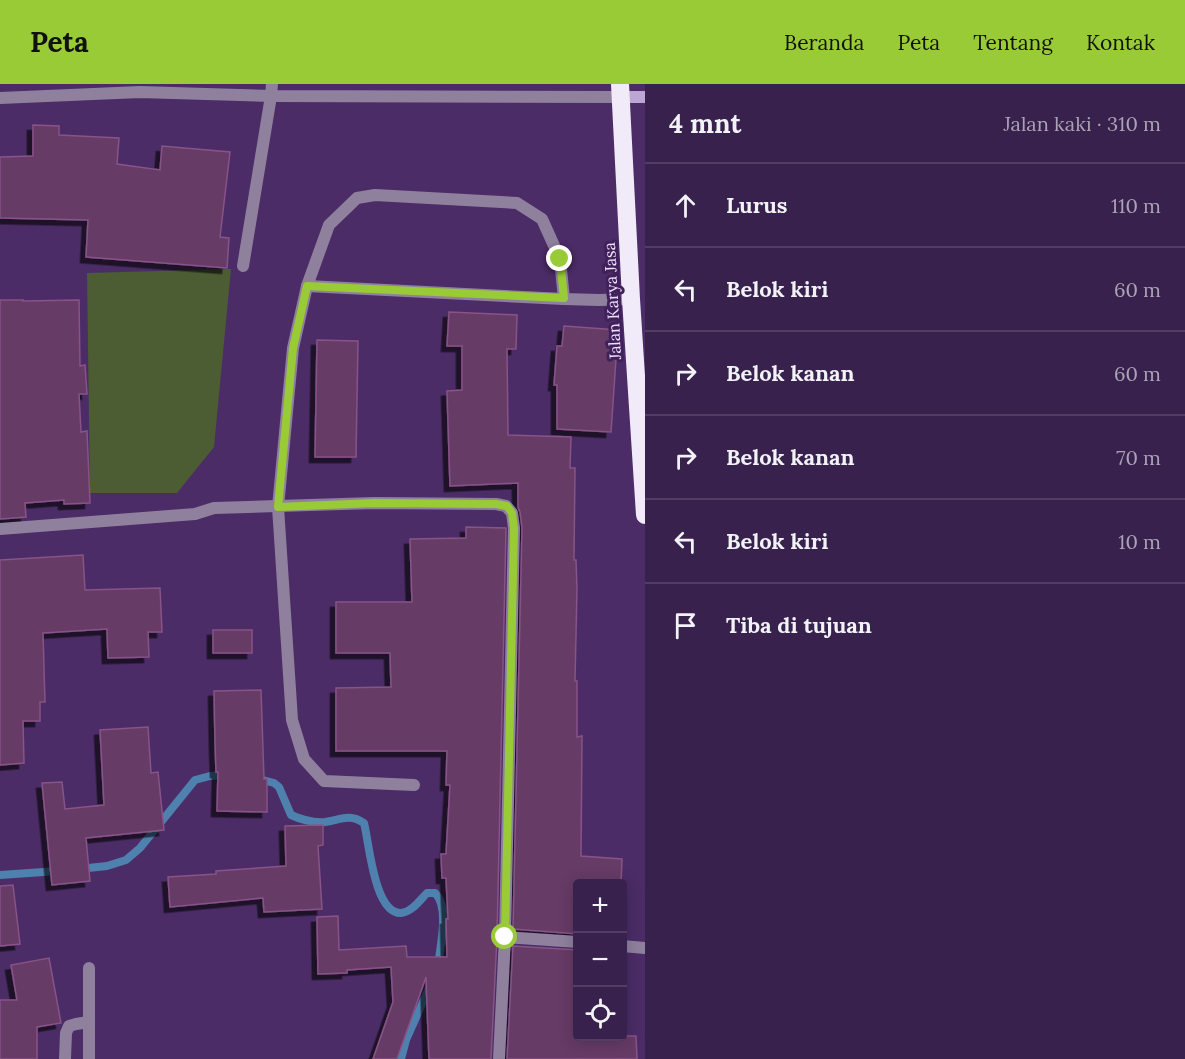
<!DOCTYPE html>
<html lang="id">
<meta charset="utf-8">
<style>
:root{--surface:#38214c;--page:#3f2953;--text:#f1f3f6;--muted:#aba3b5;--line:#523e64;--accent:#98cb36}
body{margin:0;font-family:Lora,serif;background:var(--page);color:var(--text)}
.controls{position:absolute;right:18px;bottom:18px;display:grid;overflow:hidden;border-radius:6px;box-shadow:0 3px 15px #0003}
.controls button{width:54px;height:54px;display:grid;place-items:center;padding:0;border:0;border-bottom:2px solid var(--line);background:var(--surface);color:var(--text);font:30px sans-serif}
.stop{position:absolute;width:18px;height:18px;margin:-14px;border:4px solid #98cb36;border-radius:50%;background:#fff}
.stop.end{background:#98cb36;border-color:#fff;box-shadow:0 2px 6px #0008}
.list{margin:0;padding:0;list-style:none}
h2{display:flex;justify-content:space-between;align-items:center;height:78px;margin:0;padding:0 24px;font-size:26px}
h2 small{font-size:20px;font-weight:400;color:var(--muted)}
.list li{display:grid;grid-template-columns:39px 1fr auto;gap:18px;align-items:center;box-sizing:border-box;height:84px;padding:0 24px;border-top:2px solid var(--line)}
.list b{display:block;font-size:22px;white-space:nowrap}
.list em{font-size:20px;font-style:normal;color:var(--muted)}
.icon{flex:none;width:33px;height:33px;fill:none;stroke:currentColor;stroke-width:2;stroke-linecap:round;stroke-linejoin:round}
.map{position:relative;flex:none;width:645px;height:975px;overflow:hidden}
header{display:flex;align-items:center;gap:36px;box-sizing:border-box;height:84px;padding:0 30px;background:var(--accent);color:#111}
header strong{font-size:28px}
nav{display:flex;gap:33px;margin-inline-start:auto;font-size:21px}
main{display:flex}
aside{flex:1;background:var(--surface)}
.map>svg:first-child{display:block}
.green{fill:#4c5d34}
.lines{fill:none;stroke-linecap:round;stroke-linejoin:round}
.stream{stroke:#4e81ae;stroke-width:8}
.building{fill:#663b66;stroke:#885388;stroke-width:1.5;filter:url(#shadow)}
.lane{stroke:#8f819e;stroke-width:12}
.street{stroke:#8f819e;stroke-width:12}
.secondary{stroke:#bda6d4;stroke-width:12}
.highway{stroke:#f1ebf9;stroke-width:18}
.route{stroke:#98cb36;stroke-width:8}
.labels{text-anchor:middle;stroke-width:6;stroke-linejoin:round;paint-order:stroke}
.street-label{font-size:16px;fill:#f0e2ff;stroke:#41215b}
</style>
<header>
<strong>Peta</strong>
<nav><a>Beranda</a><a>Peta</a><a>Tentang</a><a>Kontak</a></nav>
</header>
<main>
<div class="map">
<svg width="645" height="975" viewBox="0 0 645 975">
<defs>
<filter id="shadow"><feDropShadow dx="-5.5" dy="5.5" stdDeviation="0" flood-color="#0009"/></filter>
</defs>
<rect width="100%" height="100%" fill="#4b2c66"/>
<path class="green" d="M231,185l-17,178 -37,46h-87l-3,-220z"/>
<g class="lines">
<g class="stream">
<path d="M259,695l15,4 5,4 12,28c11,5 21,8 34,7 15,-2 24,-9 39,1 5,18 10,91 37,90 11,-1 19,-13 26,-20h8c15,14 5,54 3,73"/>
<path d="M79,785l28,-3 19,-6 14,-12 55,-68 15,-4 17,-1"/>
<path d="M0,791l58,-4"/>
<path d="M401,975l5,-19 24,-54"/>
</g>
</g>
<g class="building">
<path d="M33,41l26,1v9l60,3 -2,26 43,6 2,-24 68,6 -10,85 9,1 -2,30 -141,-11 2,-37 -88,-2v-61l33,-1z"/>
<path d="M0,216h23v1l56,-1 1,66 5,-1 2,29h-8l2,38 6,-1 3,72 -26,1v-4l-39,3 1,14 -26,2z"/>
<path d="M449,228l68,3 -1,34h-9l1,86 63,2 -1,31h5l-1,92h2l1,29 -2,92h2v56l5,-1 -1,120 41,3 -1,25h-43v50l-65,-5 9,-401 -2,-16 -2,-5v-24l-68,3 -3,-95 15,-1v-44h-15z"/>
<path d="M564,242l54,4 -7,102 -54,-3v-44h-3l3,-39h5z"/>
<path d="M317,256l41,1 -2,116h-41z"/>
<path d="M466,443l40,1 -9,409 -6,122h-62l-3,-82 -29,82h-24l20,-57 -2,-35 -44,3v3l-29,1 -1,-57 21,-1 1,34 67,-4 1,11h40l-1,-38h2l-2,-41h-4l-1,-24h5l4,-69h-4l1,-34h-111v-63l55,-1 -1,-34h-54v-51h76l-2,-63 56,-1z"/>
<path d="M83,471l2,35 75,-2 2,44h-14l1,25 -41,1 -1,-29 -64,4 2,69h-5v19h-17l1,42 -24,2v-205z"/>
<rect x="213" y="546" width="39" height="23"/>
<path d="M261,606l3,89h3v33l-50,-1 1,-39h-2l-1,-30 -1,-51z"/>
<path d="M148,643l3,46 7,-1 6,58 -78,8 4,43 -38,4 -10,-102 20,-1 3,27 39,-4 -4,-75z"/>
<path d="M323,741v20l-5,1 4,63 -58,3 -1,-14 -93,9 -2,-30 48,-3v-3l70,-5 -1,-40z"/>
<path d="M13,801l7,59 -20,2v-60z"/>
<path d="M513,862l65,4v86h58l1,23h-130z"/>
<path d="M49,874l12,65 -24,4v32h-37v-59h17l-6,-35z"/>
</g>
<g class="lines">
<g class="lane">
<path d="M243,182l28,-170"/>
<path d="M307,202l257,13"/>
<path d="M414,701l-90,-4 -20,-22 -12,-39 -14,-213 15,-159 14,-62 22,-61 28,-27 18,-3 142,8 25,16 18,40 4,40 35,1 32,-1"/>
<path d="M89,884v91"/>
<path d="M65,975l1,-26 3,-7 7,-2 13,-2"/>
</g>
<g class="street">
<path d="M271,12l1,-12"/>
<path d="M0,14l140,-6 131,4 350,1"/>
<path d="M0,445l195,-15 19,-6 160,-5 122,1 10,2 6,7 2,15 -9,409 73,5"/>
<path d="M622,862l23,2"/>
<path d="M499,975l6,-122"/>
</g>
<path class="secondary" d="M621,13h24"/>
<path class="highway" d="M620,0l11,215 14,216"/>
</g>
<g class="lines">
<path class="route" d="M505,853l9,-409 -2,-15 -5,-7 -11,-2 -122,-1 -96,4 15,-159 14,-62 257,12 -4,-39"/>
</g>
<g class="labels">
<g class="street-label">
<text transform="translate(612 217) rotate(-93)" y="6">Jalan Karya Jasa</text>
</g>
</g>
</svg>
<div class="controls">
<button>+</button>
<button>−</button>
<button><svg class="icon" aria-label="locate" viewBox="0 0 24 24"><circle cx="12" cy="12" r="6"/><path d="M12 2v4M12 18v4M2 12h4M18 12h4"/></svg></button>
</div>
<div class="stop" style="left:505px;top:853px"></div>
<div class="stop end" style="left:560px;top:175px"></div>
</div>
<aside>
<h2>4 mnt<small>Jalan kaki · 310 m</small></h2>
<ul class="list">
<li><svg class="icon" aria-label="ahead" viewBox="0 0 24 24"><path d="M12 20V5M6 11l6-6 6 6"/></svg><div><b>Lurus</b></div><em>110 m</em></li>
<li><svg class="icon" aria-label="left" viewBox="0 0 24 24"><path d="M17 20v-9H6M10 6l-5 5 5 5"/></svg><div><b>Belok kiri</b></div><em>60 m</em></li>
<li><svg class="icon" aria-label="right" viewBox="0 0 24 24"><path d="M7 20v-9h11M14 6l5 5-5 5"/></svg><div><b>Belok kanan</b></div><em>60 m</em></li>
<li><svg class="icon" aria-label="right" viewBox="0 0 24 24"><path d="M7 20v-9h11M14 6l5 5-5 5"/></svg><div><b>Belok kanan</b></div><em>70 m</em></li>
<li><svg class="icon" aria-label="left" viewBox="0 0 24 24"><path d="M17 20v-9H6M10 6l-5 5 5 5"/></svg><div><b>Belok kiri</b></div><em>10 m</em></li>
<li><svg class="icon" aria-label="arrive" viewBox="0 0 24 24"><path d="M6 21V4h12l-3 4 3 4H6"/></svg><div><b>Tiba di tujuan</b></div></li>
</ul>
</aside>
</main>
